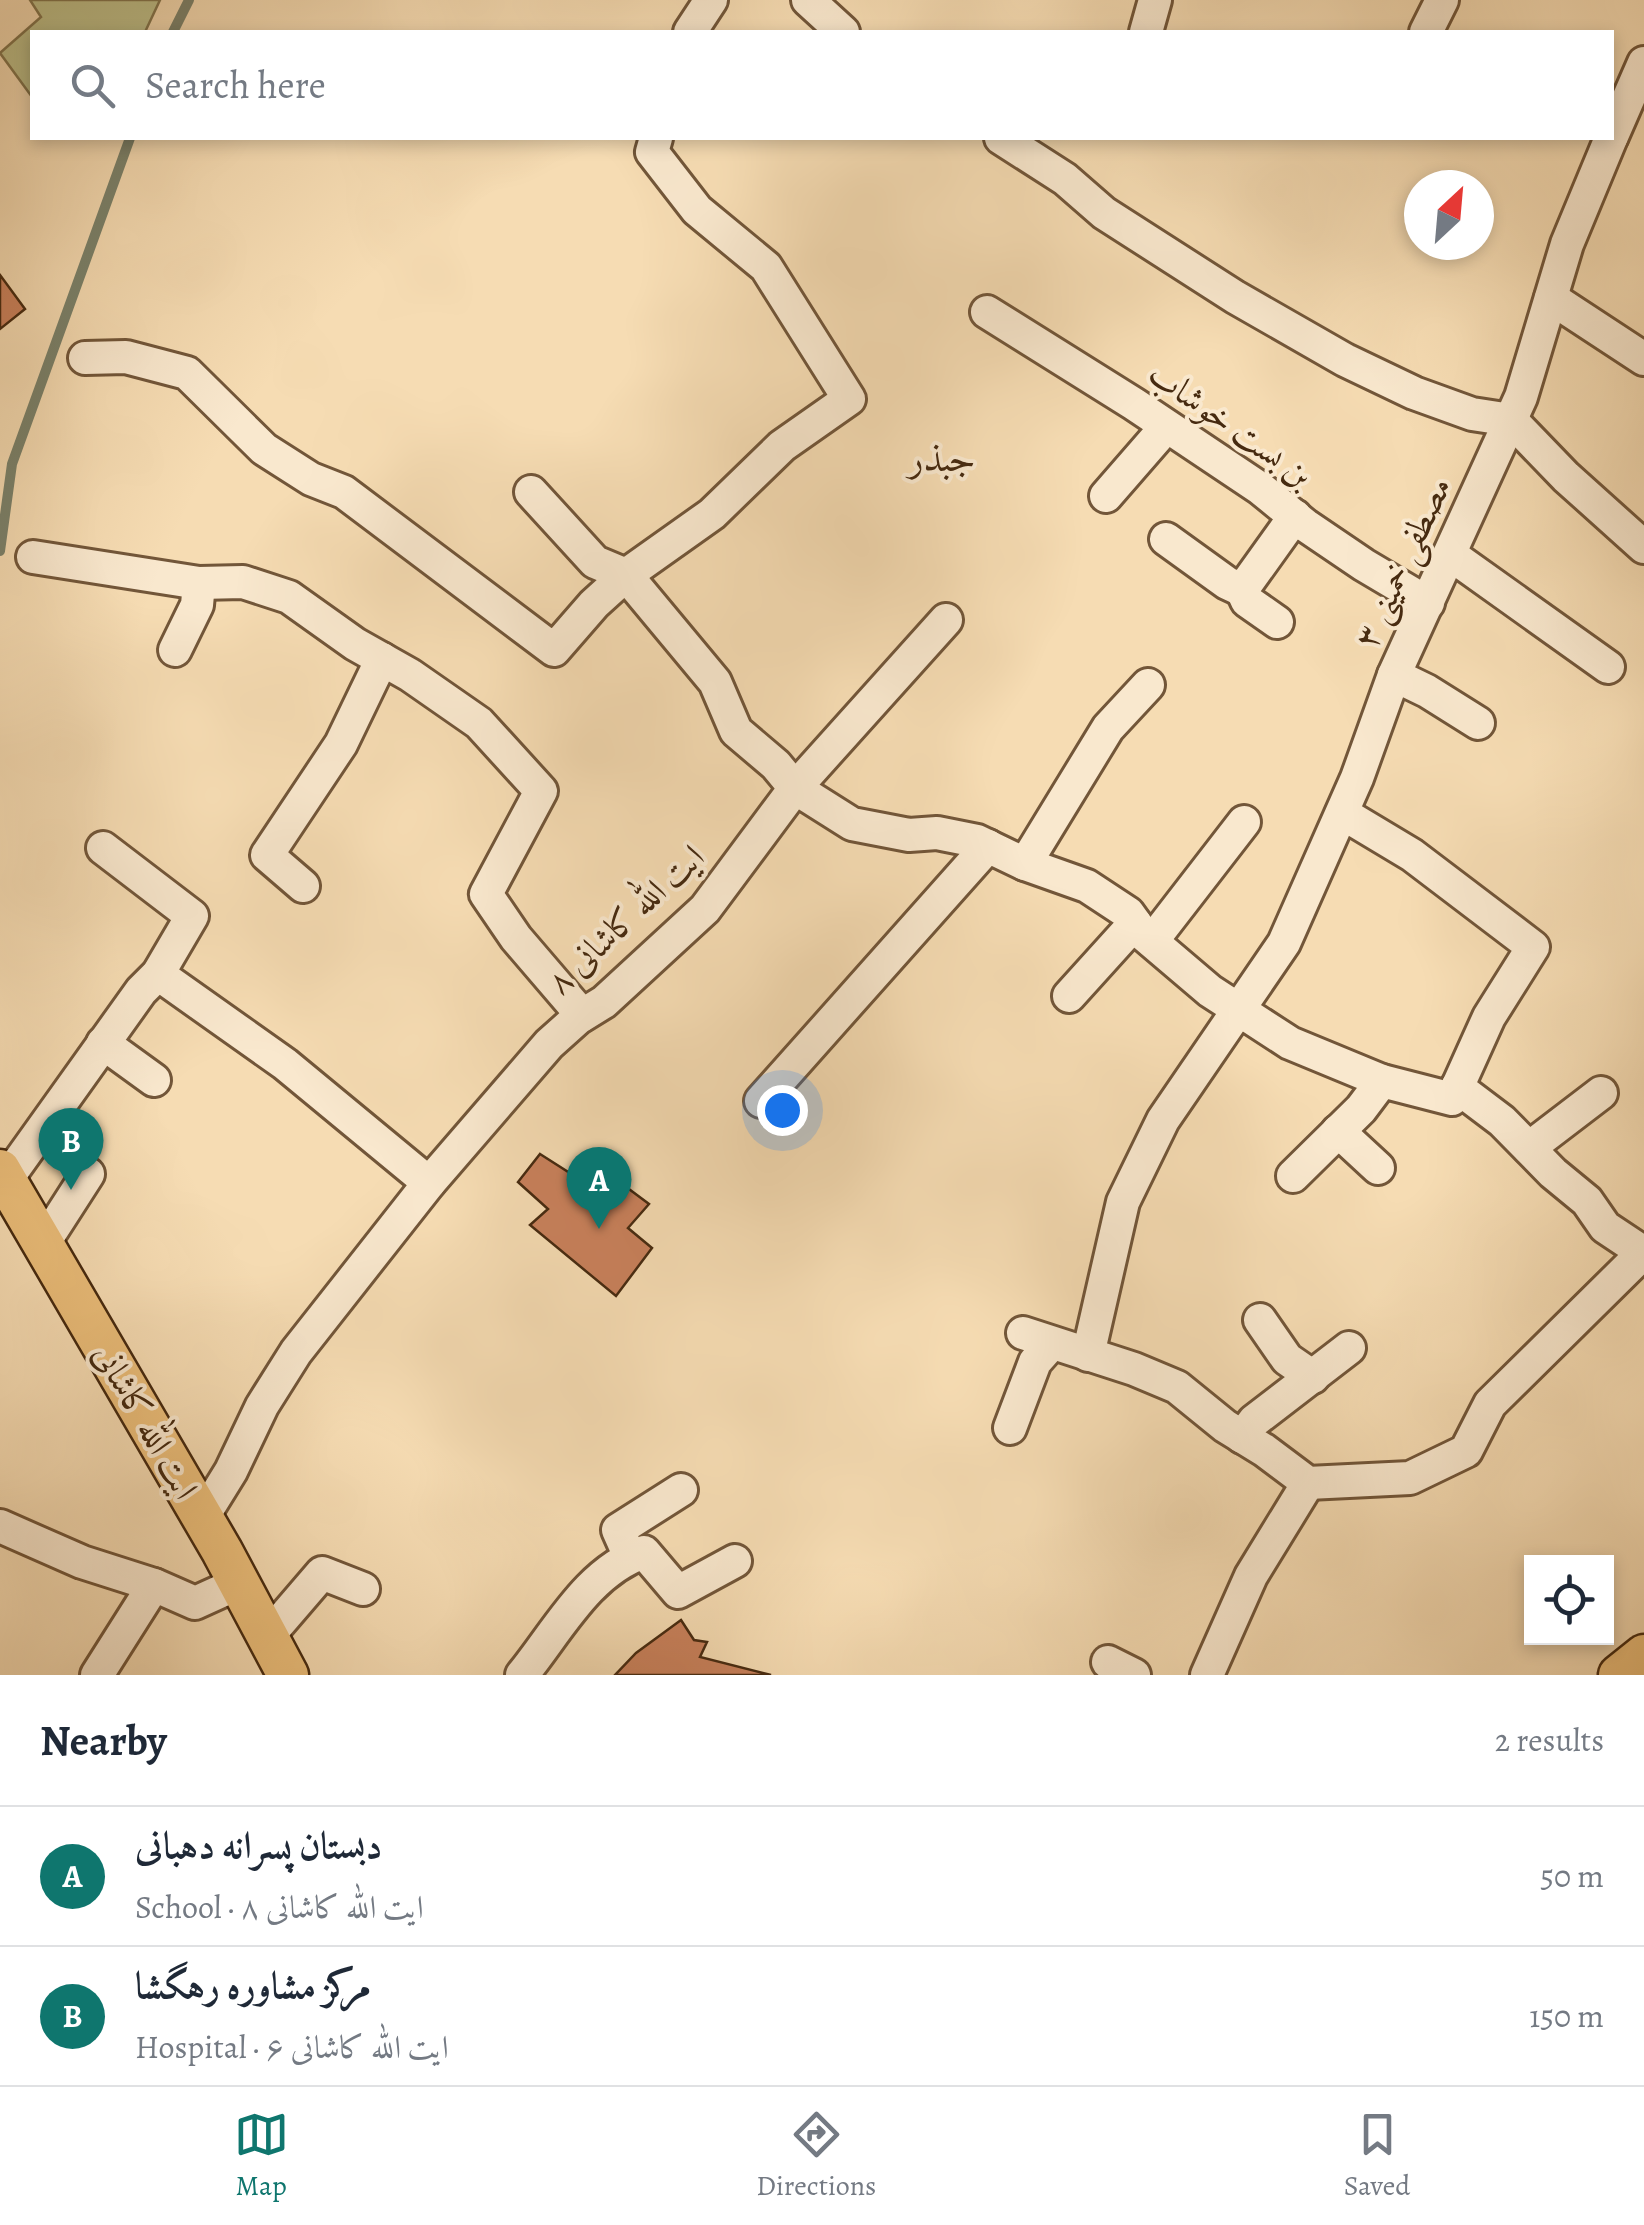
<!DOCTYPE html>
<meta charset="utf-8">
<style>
:root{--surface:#fff;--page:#f2f2f3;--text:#1f2937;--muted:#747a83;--line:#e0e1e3;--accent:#0f766e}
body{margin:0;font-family:Alegreya,Amiri,serif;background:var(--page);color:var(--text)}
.controls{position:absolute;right:30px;bottom:30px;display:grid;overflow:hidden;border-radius:0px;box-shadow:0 5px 15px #0003}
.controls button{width:90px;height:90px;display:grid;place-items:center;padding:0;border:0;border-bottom:2px solid var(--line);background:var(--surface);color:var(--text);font:50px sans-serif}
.compass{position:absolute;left:1404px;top:170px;width:90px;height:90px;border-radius:50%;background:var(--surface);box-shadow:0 5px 15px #0003;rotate:26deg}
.you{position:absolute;left:782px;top:1110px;width:35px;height:35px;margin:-25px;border:8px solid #fff;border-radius:50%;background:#1a73e8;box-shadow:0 0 0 15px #1a73e833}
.badge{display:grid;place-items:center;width:65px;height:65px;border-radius:50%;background:var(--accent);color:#fff;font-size:32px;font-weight:700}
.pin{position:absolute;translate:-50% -82px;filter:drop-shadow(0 2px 5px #0008)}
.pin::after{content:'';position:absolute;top:52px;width:35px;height:30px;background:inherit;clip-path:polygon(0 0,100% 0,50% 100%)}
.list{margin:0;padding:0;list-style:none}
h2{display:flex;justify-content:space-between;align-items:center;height:130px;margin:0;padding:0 40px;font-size:42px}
h2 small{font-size:32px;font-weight:400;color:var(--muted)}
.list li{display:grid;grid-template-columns:65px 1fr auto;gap:30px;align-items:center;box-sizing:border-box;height:140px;padding:0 40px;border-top:2px solid var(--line)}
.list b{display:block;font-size:38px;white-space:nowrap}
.list p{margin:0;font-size:32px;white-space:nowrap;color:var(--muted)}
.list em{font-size:32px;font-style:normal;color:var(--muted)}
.icon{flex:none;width:55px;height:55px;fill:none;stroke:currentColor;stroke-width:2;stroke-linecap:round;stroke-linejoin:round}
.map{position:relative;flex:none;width:1644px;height:1675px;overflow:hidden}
.search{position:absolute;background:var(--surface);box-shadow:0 5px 15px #0003;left:30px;right:30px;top:30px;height:110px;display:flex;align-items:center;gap:25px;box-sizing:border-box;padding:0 35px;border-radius:0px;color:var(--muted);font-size:38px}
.sheet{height:410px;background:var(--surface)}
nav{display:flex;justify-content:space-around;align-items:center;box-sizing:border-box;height:140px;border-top:2px solid var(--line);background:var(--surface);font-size:28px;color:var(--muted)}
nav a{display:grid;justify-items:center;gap:5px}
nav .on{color:var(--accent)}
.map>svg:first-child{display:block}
.green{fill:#bdc08b;stroke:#82754e;stroke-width:2.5}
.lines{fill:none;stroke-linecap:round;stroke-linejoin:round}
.stream{stroke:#7a826c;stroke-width:10}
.building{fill:#c9815c;stroke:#462a10;stroke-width:2.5}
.minor-casing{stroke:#725639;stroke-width:38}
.major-casing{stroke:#462a10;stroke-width:45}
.minor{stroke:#f9e8ce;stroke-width:32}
.major{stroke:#ebbe7a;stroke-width:40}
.labels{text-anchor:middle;stroke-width:8;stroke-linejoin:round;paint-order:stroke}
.street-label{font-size:35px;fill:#462a10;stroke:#f9e8ce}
.neighbourhood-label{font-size:38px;fill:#462a10;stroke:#f9e8ce}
</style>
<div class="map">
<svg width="1644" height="1675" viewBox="0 0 1644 1675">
<rect width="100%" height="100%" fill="#f6dcb3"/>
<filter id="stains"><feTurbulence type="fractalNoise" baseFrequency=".002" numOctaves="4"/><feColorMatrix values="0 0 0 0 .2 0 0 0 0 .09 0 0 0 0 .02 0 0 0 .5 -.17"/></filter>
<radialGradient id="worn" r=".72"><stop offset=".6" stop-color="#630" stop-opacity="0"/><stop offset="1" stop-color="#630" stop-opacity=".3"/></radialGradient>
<path class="green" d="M30,0h130l-15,32h-113v65l-32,-44 41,-36z"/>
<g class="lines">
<g class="stream">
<path d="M173,32l16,-32"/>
<path d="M0,551l12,-87 118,-326"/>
</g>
</g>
<g class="building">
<path d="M0,275l25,34 -25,20z"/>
<path d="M540,1154l33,21 13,-18 63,47 -21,24 24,20 -36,48 -86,-71 18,-16 -30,-27z"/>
<path d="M681,1620l13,20 13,2 -7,15 71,18h-156l21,-22z"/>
</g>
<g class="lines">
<g class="minor-casing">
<g id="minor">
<path d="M808,0l35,32"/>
<path d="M690,32l21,-32"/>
<path d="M1146,32l9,-32"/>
<path d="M1426,32l16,-32"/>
<path d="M1612,136l32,-73"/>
<path d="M1001,138l64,41 39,34 131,84 110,63 69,33 58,21 39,6 55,57 78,70"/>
<path d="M1551,298l93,61"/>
<path d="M987,312l147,92 127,85 44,36 59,40 64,38"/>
<path d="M85,358l41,-1 61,16 77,76 47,30 33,13 210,158 40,-46 32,-29 86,-61 70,-68 67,-47 -83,-132 -69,-57 -45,-58 4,-14"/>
<path d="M531,492l64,70 31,13 89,107 21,49 40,34 19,23 151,-168"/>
<path d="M1106,496l60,-69"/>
<path d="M1166,539l61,44 15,7 53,-74"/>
<path d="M1451,555l157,112"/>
<path d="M33,557l166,26 44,-1 46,15 66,47 55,31 69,48 62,68 -55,103 30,44 66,77"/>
<path d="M1242,590l5,11 30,21"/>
<path d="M175,650l22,-45 2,-22"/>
<path d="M1394,675l33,16 51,32"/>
<path d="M1025,864l83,-136 40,-43"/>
<path d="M303,886l-36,-31 74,-111 41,-85"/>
<path d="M1152,941l92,-119"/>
<path d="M158,974l127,90 144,119"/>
<path d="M1069,996l66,-73"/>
<path d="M103,1043l51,37"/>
<path d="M1457,1087l45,34 51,52 34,28 18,26 39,26"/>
<path d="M761,1101l227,-255"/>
<path d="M1338,1131l40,37"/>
<path d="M1529,1148l72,-55"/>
<path d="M1293,1176l68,-67 21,-28"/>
<path d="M6,1180l135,-189 17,-17 34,-58 -89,-68"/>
<path d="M43,1244l45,-70"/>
<path d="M1260,1320l27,39 26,18"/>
<path d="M1023,1333l111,36 43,18 48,39 39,24 44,33 102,-5 56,-27 24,-47 153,-151"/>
<path d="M1088,1355l35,-153 40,-82 121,-177 73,-165 37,-103 127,-278 46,-153 44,-106"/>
<path d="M1010,1428l25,-66 16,-18"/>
<path d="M1242,1437l12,-16 95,-73"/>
<path d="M202,1518l29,-47 31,-65 34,-54 133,-169 120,-139 29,-26 26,-16 101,-93 90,-121 57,36 57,11 28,-2 40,8 48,23 62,22 41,27 15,21 67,57 80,52 92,38 70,18 37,-82 44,-70 -121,-92 -70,-42"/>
<path d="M0,1526l82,36 72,23 41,18 44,-20"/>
<path d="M630,1557l-12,-27 63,-40"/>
<path d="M267,1637l55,-64 41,16"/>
<path d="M1108,1662l26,13"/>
<path d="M97,1675l57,-90"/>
<path d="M522,1675c36,-44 65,-103 122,-123l34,40 57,-31"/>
<path d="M1207,1675l44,-99 57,-93"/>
</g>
</g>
<g class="major-casing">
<g id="major">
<path d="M0,1170l222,381 66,124"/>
<path d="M1619,1675l25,-20"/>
</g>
</g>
<use href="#minor" class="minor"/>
<use href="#major" class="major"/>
</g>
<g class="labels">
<g class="street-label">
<text transform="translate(1231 424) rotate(35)" y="12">بن بست خوشاب</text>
<text transform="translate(1402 562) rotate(-65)" y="12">مصطفی خمینی ۳</text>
<text transform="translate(625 919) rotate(-43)" y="12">ایت الله کاشانی ۸</text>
<text transform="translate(146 1421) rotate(60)" y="12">ایت الله کاشانی</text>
</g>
<g class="neighbourhood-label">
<text x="942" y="471">جبذر</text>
</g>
</g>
<rect width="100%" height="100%" filter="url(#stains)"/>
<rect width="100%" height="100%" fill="url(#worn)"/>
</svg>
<div class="controls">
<button><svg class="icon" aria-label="locate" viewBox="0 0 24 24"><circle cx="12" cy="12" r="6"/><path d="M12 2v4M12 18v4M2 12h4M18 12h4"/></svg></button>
</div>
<svg class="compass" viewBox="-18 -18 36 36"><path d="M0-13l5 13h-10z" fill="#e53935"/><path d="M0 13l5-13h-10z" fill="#747a83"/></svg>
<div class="you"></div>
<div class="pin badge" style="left:599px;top:1229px">A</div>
<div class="pin badge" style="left:71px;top:1190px">B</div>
<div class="search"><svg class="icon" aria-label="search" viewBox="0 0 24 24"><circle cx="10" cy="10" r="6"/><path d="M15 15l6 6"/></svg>Search here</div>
</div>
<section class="sheet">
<h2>Nearby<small>2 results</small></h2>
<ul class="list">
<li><span class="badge">A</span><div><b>دبستان پسرانه دهبانی</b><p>School · ایت الله کاشانی ۸</p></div><em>50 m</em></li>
<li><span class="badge">B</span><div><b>مرکز مشاوره رهگشا</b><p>Hospital · ایت الله کاشانی ۶</p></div><em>150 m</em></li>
</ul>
</section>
<nav>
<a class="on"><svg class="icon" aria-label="map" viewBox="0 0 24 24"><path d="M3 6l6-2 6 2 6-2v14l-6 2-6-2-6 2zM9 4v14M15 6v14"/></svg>Map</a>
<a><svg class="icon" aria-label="directions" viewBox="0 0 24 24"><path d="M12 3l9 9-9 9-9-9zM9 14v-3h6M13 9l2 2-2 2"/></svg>Directions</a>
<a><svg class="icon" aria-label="saved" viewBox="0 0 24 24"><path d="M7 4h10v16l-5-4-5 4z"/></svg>Saved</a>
</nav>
